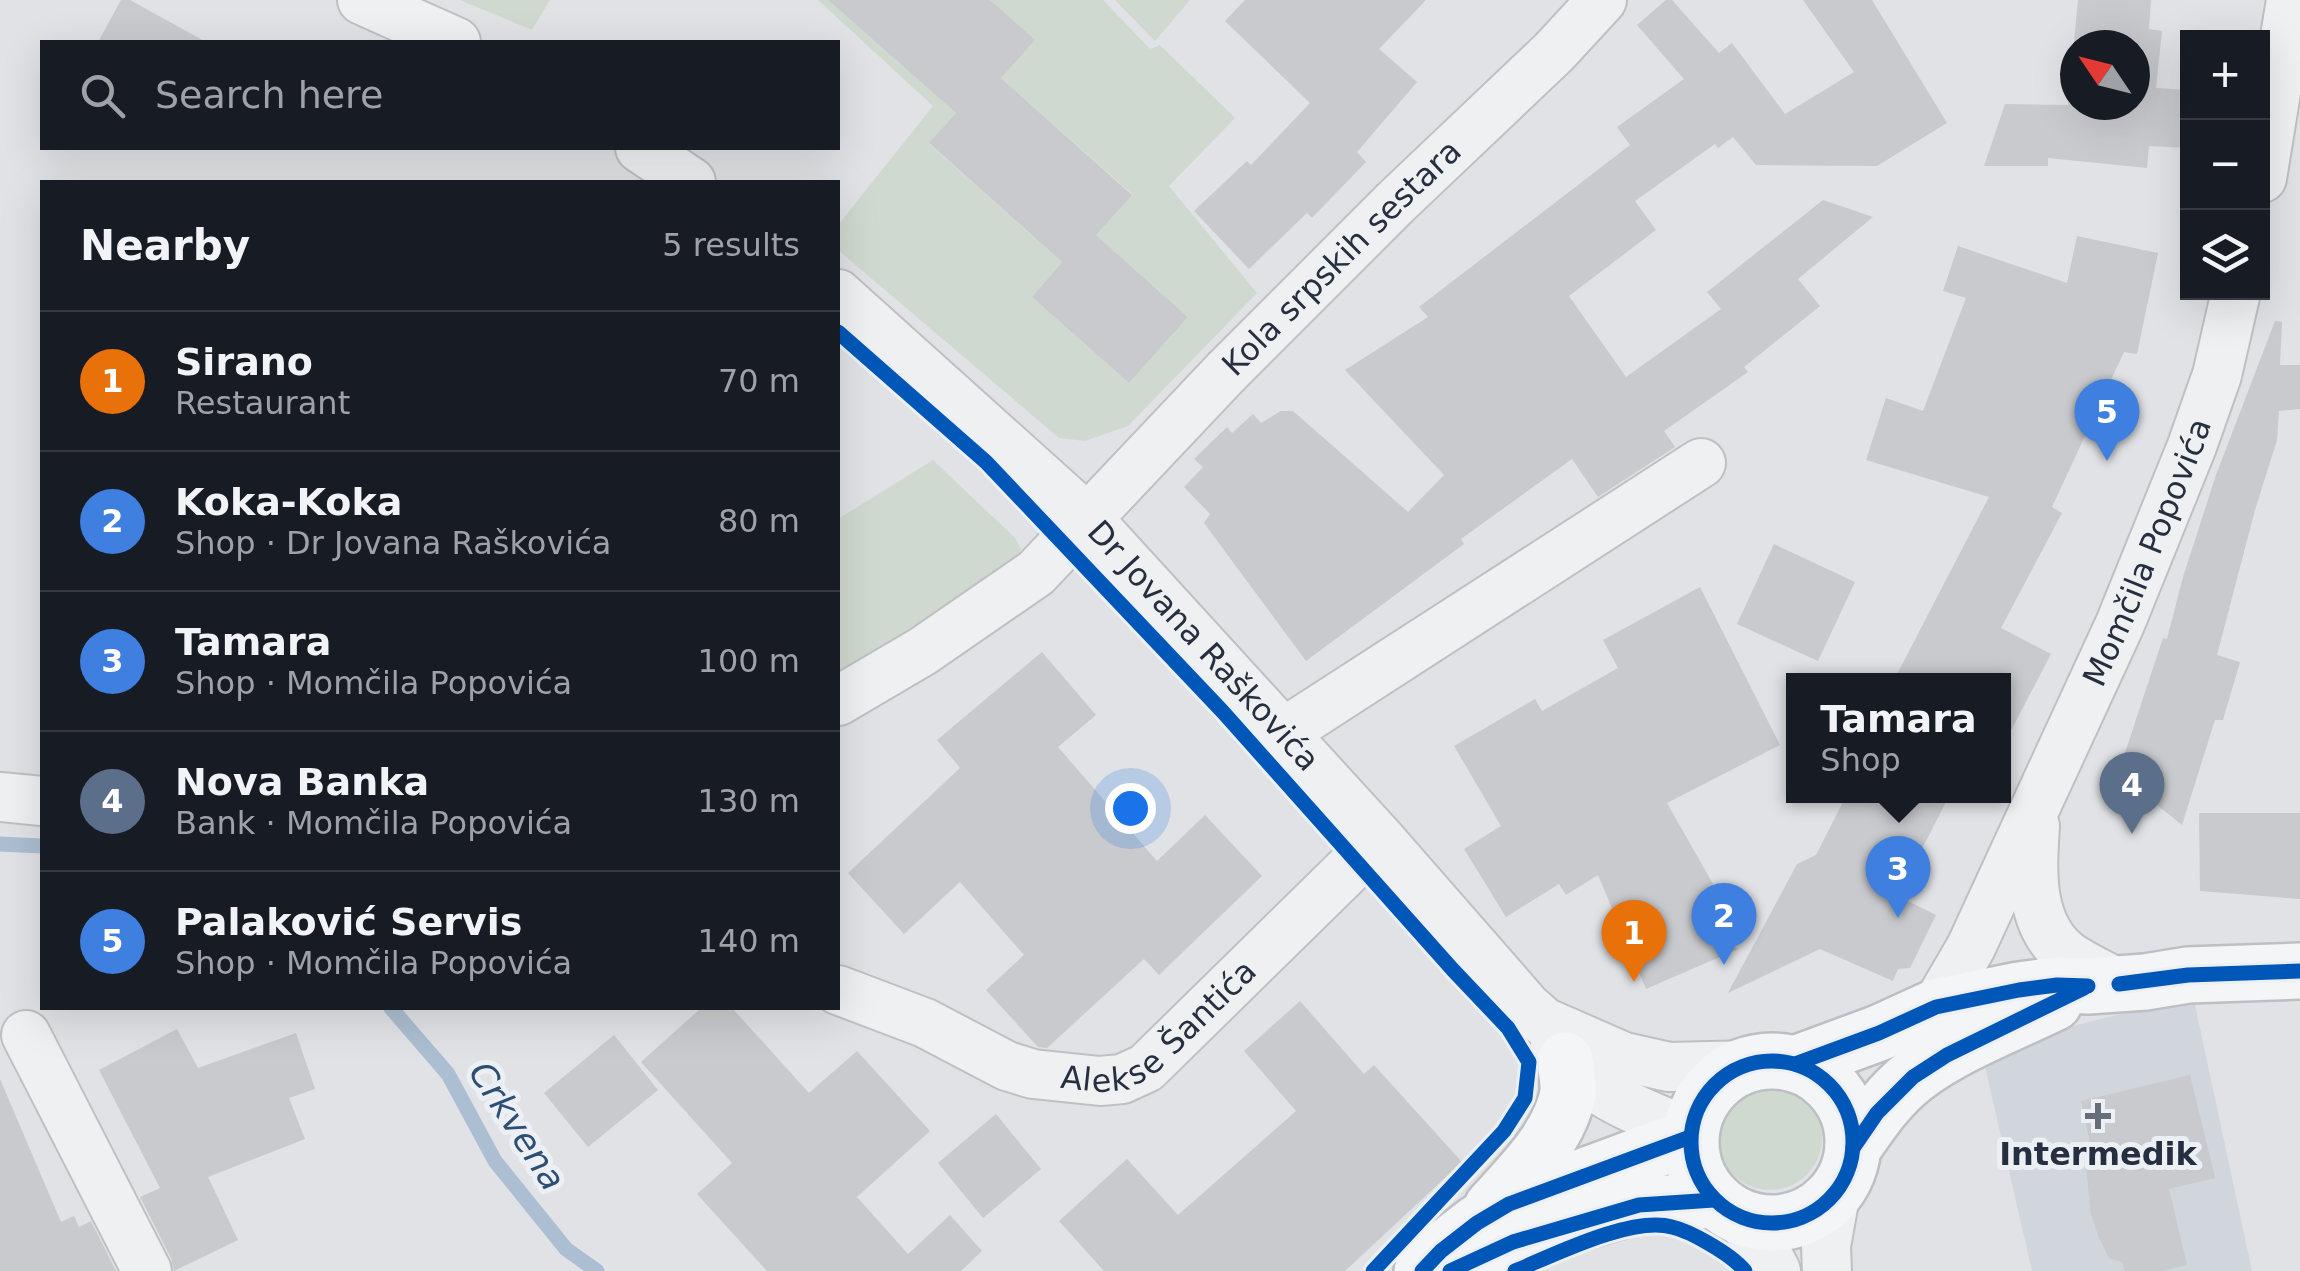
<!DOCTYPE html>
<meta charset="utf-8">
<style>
:root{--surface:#171b24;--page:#242831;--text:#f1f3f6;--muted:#9ea1a6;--line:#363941;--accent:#1a73e8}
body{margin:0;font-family:"DejaVu Sans",sans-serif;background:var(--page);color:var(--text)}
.controls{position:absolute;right:30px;top:30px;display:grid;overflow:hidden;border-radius:0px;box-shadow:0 10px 40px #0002}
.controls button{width:90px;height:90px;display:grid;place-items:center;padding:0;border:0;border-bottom:2px solid var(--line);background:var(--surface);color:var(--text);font:50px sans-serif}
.compass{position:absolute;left:2060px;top:30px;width:90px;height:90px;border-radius:50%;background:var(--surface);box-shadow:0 10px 40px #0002;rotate:305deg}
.you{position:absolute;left:1130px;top:808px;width:35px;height:35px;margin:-25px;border:8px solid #fff;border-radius:50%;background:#1a73e8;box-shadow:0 0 0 15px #1a73e833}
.badge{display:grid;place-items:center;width:65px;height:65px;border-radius:50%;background:var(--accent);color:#fff;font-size:32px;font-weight:700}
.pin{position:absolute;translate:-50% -82px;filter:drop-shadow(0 2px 5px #0008)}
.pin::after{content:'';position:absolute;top:52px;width:35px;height:30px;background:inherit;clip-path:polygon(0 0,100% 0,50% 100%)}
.popup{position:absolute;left:1786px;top:673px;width:225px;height:130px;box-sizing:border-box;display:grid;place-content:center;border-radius:0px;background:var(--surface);filter:drop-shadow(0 2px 8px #0005);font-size:32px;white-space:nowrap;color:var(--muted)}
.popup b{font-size:38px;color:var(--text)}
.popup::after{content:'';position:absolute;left:50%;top:100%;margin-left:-20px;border:20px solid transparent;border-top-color:var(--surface)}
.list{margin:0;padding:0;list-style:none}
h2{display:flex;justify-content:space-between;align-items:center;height:130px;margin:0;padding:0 40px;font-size:42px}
h2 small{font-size:32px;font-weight:400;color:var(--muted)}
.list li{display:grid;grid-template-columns:65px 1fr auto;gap:30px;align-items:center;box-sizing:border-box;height:140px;padding:0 40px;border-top:2px solid var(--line)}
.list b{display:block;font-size:38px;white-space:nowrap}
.list p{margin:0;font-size:32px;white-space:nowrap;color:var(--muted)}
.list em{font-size:32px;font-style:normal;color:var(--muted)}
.icon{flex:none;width:55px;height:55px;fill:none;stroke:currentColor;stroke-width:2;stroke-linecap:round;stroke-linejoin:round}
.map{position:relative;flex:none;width:2300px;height:1271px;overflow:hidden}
.search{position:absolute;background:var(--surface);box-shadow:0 10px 40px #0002;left:40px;top:40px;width:800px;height:110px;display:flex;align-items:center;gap:25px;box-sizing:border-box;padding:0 35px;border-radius:0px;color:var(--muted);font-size:38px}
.panel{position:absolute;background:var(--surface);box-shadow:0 10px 40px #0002;left:40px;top:180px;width:800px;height:830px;border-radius:0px}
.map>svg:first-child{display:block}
.built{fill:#d1d5dc}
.green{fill:#d0d9d0}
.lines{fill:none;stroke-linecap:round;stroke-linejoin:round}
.stream{stroke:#acbed2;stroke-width:15}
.building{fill:#c8cacd;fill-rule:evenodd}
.minor-casing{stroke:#bec0c3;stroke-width:52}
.major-casing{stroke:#bcbfc3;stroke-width:60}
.minor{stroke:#eff0f2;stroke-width:48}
.major{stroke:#f4f5f6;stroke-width:55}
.cycleway-casing{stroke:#ecf0f5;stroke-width:21}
.cycleway{stroke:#0057b8;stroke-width:15}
.poi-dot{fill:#676e79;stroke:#ecf0f5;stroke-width:4}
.labels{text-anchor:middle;stroke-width:10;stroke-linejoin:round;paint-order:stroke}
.street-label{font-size:32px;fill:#262f3f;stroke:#ecf0f5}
.poi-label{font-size:32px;font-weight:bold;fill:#262f3f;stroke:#ecf0f5}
.water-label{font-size:35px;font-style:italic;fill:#2f4e74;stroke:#ecf0f5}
</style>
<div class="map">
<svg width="2300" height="1271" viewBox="0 0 2300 1271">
<rect width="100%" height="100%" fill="#e0e2e5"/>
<path class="built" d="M2193,996l59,275h-220l-51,-222z"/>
<g class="green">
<path d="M460,0h90l-18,30z"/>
<path d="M818,0h10l128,113 -27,31 133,118 -30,35 97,86 59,-66 -92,-82 36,-41 -131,-116 -11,-78h113l47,49 10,-4 75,73 -66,68 88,107 -129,133 -43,15 -26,-3 -221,-188v-25l95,-119z"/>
<path d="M1115,0h75l-35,41z"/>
<path d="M933,460l82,78 6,11 -6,18 -177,117v-165z"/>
<circle cx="1770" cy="1138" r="52"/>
</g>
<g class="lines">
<g class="stream">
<path d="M0,844l42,2"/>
<path d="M391,1008l57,66 47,87 71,88 31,22"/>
</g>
</g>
<g class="building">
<path d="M121,0h9l76,42h-108z"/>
<path d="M828,0h162l45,40 -34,38 131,117 -36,40 92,82 -59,66 -97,-86 30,-35 -133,-119 27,-30z"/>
<path d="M1245,0h181l-47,49 38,33 -60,70 9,10 -54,56 -5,-5 -58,56 -55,-58 53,-50 4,4 59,-62 -85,-82z"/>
<path d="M1666,0h6l47,53 13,-10 53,71 69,-42 -51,-72h69l75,123 -70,43 -121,-1 -23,-28 -15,11 -3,-4 -80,57 21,29 -87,66 57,81 95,-68 -14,-17 116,-92 50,17 -75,62 22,27 -76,61 4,5 -84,59 11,16 -77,50 -26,-38 -111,80 3,5 -158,117 -102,-138 6,-9 -26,-27 19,-20 -9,-8 33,-32 5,6 21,-19 8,9 20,-12h12l115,101 36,-37 -99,-105 83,-53 -9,-10 211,-162 -13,-18 67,-48 -47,-54z"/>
<path d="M2078,0h73l-2,29 13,2 -6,57 32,2v58l-39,-2 -2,22 -99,-10v8h-64l21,-62 63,1zM2075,45h60v60h-60z"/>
<path d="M2077,236l81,17 -21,101 -13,-2 -72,155 10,6 -61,115 50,26 -48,92v-66h-109l95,-183 -123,-37 20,-62 37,13 43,-113 -23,-7 15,-45 109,37z"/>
<path d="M2275,321l7,1 -2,43h20v44l-21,2 -2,29 -22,70 -38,145 23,7 -17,58h-8l-33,105 -64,-51 45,-136 4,1 16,-62 33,-102z"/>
<path d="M1774,544l81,38 -37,79 -81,-37z"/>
<path d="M1700,587l80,158 -113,58 46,81 -20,43 45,22 -92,40 -48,-114 -32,20 -7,-11 -53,33 -42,-68 37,-23 -47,-80 81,-47 7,12 76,-43 -15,-28z"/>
<path d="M1042,652l54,63 -38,32 99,114 48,-46 57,61 -103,99 -15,-16 -97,89 -9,-1 -52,-57 38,-35 -64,-73 -56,52 -56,-61 112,-105 -23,-28z"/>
<path d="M1846,796h103l-51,100 38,19 -26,53 -12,1 -5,12 -73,-32 -92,44 69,-129 19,-9z"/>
<path d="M2199,813h101v86l-100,-8z"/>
<path d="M1300,1001l64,73 10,-9 88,97 -117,109h-241l-45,-50 68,-62 51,56 118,-104 -52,-60z"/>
<path d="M701,1008h31l77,85 48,-42 73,80 -73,66 51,57 42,-39 32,36 -21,20h-194l-70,-77 35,-31 -91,-101z"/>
<path d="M177,1029l21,39 98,-35 19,56 -26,9 16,41 -97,38 30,63 -64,31 -3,-13 -31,-61 20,-9 -61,-118z"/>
<path d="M614,1035l44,55 -70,57 -44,-54z"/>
<path d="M2190,1075l25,103 -46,11 18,76 -25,6h-37l-3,-9 -13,-4 -10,-20 -8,-23 -5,-48 5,-20 -10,-46z"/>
<path d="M0,1079l61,143 13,-6 5,11 12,-6 25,50h-116z"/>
<path d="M996,1114l45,55 -58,49 -45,-55z"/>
</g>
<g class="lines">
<g class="minor-casing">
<g id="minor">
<path d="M362,0l94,42"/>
<path d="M640,148l51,34"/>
<path d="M2262,178l29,-178"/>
<path id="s1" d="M838,294l249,224 295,323 145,166 17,15 80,35 45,10 81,-2"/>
<path id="s2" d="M838,701l85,-50 113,-78 190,-201 170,-170 158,-150 48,-52"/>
<path d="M1283,733l418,-270"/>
<path d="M0,797l42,4"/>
<path d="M2035,826c-3,45 -7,101 35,131 15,10 33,18 49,27"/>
<path id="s3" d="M838,990l87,33 82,43 26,8 67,7 22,-2 24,-11 210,-206 26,-21"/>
<path id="s4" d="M1936,1007l35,-60 149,-323 72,-178 25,-71 19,-83"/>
<path d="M26,1035l121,236"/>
<path d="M1555,1043c28,51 85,68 136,90"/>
<path d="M1738,1216l28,36 10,19"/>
<path d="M1827,1271l-1,-25 10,-56"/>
</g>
</g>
<g class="major-casing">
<g id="major">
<circle cx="1772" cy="1142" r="81"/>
<path d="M1795,1064l84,-31 57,-26 83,-17 38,-5 31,1 57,-4 43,-7 112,-4"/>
<path d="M1853,1148c18,-26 36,-53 61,-72 41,-31 94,-51 140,-73"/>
<path d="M1492,1207c29,-32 68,-70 76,-114 1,-10 -2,-22 -3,-33"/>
<path d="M1462,1265l51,-23 126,-37 75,-5"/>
<path d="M1422,1271l19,-20 36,-28 32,-19 181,-67"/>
</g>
</g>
<use href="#minor" class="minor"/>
<use href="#major" class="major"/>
<g class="cycleway-casing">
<g id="cycleway">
<path d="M838,332l148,130 237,250 230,258 55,58 21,34 -4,36 -21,33 -131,140"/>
<path d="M2119,984l69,-9 112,-4"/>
<circle cx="1772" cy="1142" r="81"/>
<path d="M1795,1064l84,-31 57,-26 83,-17 38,-5 31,1"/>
<path d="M1853,1148l24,-35 36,-36 34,-22 137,-67"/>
<path d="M1422,1271l19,-20 36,-28 32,-19 181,-67"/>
<path d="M1450,1271l63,-29 126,-37 75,-5"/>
<path d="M1515,1271c39,-16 116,-55 157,-44 13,3 24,9 36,16 14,8 27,16 37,28"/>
</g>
</g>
<use href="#cycleway" class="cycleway"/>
</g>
<path class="poi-dot" d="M2093 1101h10v10h10v10h-10v10h-10v-10h-10v-10h10z"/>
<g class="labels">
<g class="street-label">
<text dy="11" stroke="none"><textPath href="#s2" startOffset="675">Kola srpskih sestara</textPath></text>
<text dy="11" stroke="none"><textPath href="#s4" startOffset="502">Momčila Popovića</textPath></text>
<text dy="11" stroke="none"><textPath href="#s1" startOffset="508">Dr Jovana Raškovića</textPath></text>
<text dy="11" stroke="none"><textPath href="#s3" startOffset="358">Alekse Šantića</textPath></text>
</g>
<g class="poi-label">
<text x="2098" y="1165">Intermedik</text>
</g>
<g class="water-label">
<text transform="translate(517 1126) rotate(57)" y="12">Crkvena</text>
</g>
</g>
</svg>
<div class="controls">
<button>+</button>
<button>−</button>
<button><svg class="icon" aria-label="layers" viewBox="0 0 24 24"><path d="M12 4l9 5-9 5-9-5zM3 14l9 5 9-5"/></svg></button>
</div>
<svg class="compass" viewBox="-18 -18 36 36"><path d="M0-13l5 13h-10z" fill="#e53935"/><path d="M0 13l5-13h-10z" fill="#9ea1a6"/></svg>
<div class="you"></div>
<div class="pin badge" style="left:1634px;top:982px;background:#e8710a">1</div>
<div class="pin badge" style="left:1724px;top:965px;background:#3f7fe0">2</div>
<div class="pin badge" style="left:1898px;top:918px;background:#3f7fe0">3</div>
<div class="popup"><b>Tamara</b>Shop</div>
<div class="pin badge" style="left:2132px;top:834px;background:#5c6f8a">4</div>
<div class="pin badge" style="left:2107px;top:461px;background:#3f7fe0">5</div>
<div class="search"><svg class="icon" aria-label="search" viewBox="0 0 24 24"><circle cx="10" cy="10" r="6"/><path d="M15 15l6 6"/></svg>Search here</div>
<section class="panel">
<h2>Nearby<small>5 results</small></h2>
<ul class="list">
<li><span class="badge" style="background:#e8710a">1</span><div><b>Sirano</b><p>Restaurant</p></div><em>70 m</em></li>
<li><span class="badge" style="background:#3f7fe0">2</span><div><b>Koka-Koka</b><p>Shop · Dr Jovana Raškovića</p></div><em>80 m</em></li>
<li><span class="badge" style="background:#3f7fe0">3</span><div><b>Tamara</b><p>Shop · Momčila Popovića</p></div><em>100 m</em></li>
<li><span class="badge" style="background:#5c6f8a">4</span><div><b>Nova Banka</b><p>Bank · Momčila Popovića</p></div><em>130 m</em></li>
<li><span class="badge" style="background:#3f7fe0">5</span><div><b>Palaković Servis</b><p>Shop · Momčila Popovića</p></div><em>140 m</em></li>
</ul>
</section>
</div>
